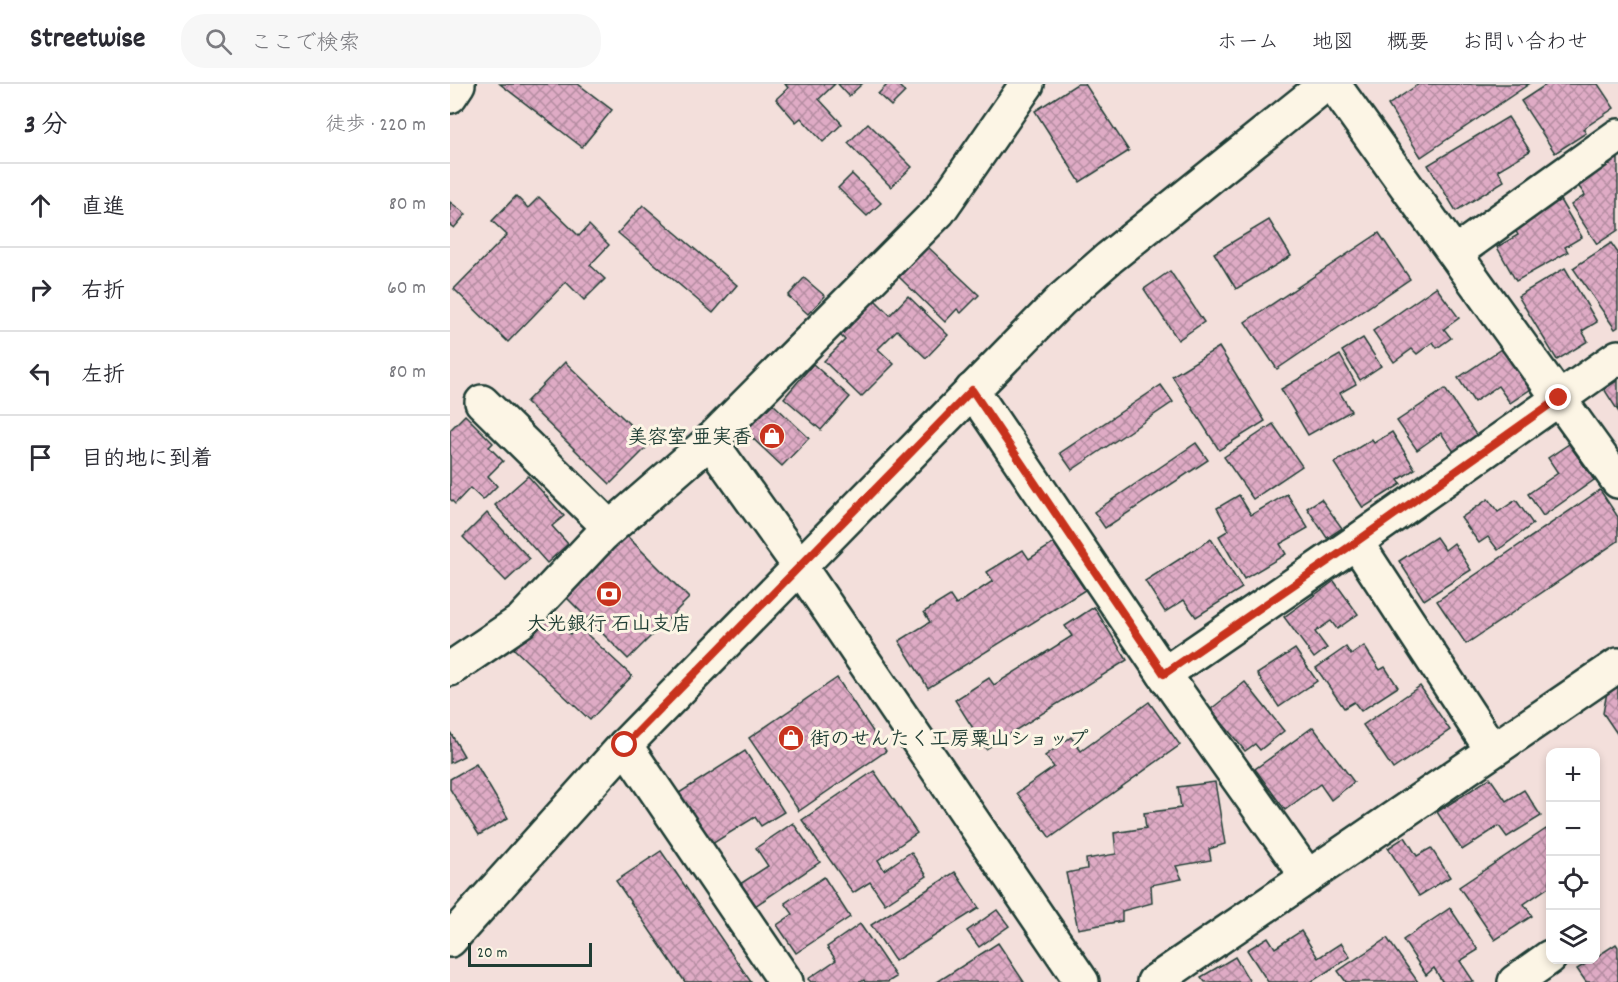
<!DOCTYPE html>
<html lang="ja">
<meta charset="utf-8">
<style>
:root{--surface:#fff;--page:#f7f7f7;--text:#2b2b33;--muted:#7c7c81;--line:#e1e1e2}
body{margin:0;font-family:Dekko,"Klee One",sans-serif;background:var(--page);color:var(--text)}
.controls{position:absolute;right:18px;bottom:18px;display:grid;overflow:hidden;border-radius:12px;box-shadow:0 3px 9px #0003}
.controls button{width:54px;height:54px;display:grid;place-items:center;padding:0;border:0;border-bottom:2px solid var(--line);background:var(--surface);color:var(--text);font:30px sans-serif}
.scale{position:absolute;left:18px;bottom:15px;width:124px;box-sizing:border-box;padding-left:6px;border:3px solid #1f3d34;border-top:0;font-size:16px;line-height:21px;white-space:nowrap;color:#1f3d34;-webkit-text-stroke:4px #fcf5e5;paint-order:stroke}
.stop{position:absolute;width:18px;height:18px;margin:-14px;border:4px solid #c8321e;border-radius:50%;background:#fff}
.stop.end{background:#c8321e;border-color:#fff;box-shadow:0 2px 6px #0008}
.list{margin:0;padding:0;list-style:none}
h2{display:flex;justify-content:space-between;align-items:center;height:78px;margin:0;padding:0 24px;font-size:26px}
h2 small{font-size:20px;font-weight:400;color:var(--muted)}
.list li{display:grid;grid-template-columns:39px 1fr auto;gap:18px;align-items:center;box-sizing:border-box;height:84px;padding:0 24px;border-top:2px solid var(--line)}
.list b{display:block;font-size:22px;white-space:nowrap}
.list em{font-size:20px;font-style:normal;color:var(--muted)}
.icon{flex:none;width:33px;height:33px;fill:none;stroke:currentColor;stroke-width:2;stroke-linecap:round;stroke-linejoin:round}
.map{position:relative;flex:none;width:1168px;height:898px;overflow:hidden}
header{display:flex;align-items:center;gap:36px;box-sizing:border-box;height:84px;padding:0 30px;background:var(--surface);border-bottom:2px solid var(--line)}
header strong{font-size:28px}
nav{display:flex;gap:33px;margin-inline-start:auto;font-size:21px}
.search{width:420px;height:54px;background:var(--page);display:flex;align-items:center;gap:15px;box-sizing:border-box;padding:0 21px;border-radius:24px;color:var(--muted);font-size:22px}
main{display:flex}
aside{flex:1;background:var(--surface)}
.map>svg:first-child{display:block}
.building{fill:url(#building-cross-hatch);stroke:#1f3d34;stroke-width:1.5}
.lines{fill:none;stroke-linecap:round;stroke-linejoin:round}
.minor-casing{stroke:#1f3d34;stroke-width:38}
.minor{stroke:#fcf5e5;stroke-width:33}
.route{stroke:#c8321e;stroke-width:8}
.labels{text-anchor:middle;stroke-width:6;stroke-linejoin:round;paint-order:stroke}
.poi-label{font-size:20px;font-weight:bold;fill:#1f3d34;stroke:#fcf5e5;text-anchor:end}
</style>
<header>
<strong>Streetwise</strong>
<div class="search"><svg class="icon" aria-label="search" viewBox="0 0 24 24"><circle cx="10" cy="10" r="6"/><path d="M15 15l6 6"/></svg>ここで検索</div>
<nav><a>ホーム</a><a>地図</a><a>概要</a><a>お問い合わせ</a></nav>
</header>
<main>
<aside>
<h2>3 分<small>徒歩 · 220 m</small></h2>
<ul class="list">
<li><svg class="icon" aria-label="ahead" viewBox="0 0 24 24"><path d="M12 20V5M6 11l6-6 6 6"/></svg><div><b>直進</b></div><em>80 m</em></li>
<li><svg class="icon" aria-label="right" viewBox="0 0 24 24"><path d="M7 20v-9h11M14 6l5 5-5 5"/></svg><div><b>右折</b></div><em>60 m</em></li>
<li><svg class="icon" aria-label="left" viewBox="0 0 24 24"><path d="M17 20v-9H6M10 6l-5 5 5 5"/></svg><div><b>左折</b></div><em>80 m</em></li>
<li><svg class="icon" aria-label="arrive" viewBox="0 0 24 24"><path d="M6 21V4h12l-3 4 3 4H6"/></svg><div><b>目的地に到着</b></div></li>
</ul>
</aside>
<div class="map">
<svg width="1168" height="898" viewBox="0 0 1168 898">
<defs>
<pattern id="building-cross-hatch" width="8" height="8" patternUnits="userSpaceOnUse" patternTransform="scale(1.5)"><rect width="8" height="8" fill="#dfabc5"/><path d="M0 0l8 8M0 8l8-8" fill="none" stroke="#b48ca1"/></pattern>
</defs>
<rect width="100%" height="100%" fill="#f3dfdb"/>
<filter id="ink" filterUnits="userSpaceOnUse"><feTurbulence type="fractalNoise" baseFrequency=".0167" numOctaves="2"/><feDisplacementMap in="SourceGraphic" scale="12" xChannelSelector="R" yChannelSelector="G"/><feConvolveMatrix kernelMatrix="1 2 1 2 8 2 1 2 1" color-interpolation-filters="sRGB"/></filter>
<g filter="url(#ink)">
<g class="building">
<path d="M50,0h78l34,26 -30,37z"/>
<path d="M335,0h50l-16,15 23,25 -19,18 -22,-24 -5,4 -20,-23 12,-11z"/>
<path d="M388,0h24l-13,12z"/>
<path d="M438,0h9l8,8 -14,14 -13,-12z"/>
<path d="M627,0h8l44,67 -49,31 -45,-71z"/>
<path d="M969,0h110l-108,73 -33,-52z"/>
<path d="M1097,0h51l16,24 -31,21 3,4 -31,20 -34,-52z"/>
<path d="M1058,33l22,34 -32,19 6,11 -48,30 -28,-46z"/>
<path d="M418,39l44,44 -21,20 -43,-44z"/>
<path d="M1168,72v74l-21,14 -26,-39 14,-10 -8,-11z"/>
<path d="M402,90l29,29 -14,13 -29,-28z"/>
<path d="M66,112l12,12 11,-11 40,39 10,-11 20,20 -19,20 15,14 -21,21 -18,-18 -58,60 -54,-53 53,-54 -15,-14z"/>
<path d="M1110,116l22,37 -17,10 3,5 -52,29 -19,-34 21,-12 -5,-9z"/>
<path d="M0,118l16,12 -12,14 -4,-3z"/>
<path d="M193,121l94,80 -24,28 -95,-80z"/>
<path d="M819,136l22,36 -55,33 -22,-36z"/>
<path d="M929,149l31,46 -133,90 -32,-47z"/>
<path d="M1161,159l7,10v74l-3,2 -42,-61z"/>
<path d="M478,163l51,48 -18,18 -4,-4 -12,13 -46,-45z"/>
<path d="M1115,184l32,54 -15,9 6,10 -31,19 -39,-64z"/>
<path d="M720,187l34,51 -26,18 -34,-51z"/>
<path d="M354,194l21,18 -17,18 -20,-18z"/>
<path d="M986,203l23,31 -15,11 7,9 -14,10 -4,-6 -16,12 -5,-5 -18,13 -21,-31z"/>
<path d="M458,212l40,39 -22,23 -29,-28 -19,19 16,15 -33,33 -37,-36 21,-21 -7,-7 35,-35 17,17z"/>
<path d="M913,254l18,28 -21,14 -18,-29z"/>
<path d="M769,263l46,74 -46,29 -47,-74z"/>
<path d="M1054,263l27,42 -21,14 -12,-17 -24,16 -16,-24z"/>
<path d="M890,271l16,29 -16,9 11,18 -43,24 -27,-46z"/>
<path d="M115,278l85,82 -40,40 -84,-82z"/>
<path d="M363,280l37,33 -29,33 -37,-32z"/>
<path d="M1168,296v31l-14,-22z"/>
<path d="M711,301l12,17 -101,68 -12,-17z"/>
<path d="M995,305l32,47 -23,16 -13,-19 -24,17 -20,-29z"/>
<path d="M321,318l38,36 -27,28 -37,-35z"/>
<path d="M15,331l28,28 -4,4 14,14 -15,15 9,10 -14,14 -13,-12 -15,16 -5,-5v-69z"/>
<path d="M823,340l29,42 -49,33 -29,-42z"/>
<path d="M942,348l23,37 -17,11 3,4 -38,24 -29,-45 38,-24 2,4z"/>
<path d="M746,359l12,17 -103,68 -11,-16z"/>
<path d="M1119,360l25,36 -51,36 -15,-22 30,-21 -10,-15z"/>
<path d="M78,392l36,40 -12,10 16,18 -21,19 -52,-58z"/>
<path d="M1150,406l18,27v24l-152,103 -29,-43z"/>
<path d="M837,410l21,34 -28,16 6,10 -42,25 -25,-43 10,-6 -12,-22 22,-13 12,20z"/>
<path d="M871,415l21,29 -15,10 -20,-30z"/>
<path d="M1038,415l10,13 18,-12 17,24 -35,26 -10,-13 -9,6 -18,-25z"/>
<path d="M37,429l43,46 -24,22 -43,-44z"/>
<path d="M176,451l63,63 -61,61 -63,-63z"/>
<path d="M986,453l9,13 9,-7 17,27 -47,30 -25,-39z"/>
<path d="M761,455l31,49 -46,29 -12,-17 -19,12 -20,-31z"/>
<path d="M604,459l31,47 -157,98 -29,-47 31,-19 -6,-10 26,-16 6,9 37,-24 -6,-9 36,-22 6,9z"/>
<path d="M884,497l24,33 -21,15 -6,-8 -16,11 12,16 -13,10 -30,-41z"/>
<path d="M644,523l33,53 -141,89 -31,-49 34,-22 5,7 78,-49 -7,-10z"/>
<path d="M98,529l22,21 8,-8 54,50 -42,44 -76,-71z"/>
<path d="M914,562l16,24 5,-3 13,20 -37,24 -7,-9 -10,6 -28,-40 30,-21 5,8z"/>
<path d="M845,565l22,32 -38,26 -22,-33z"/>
<path d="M387,594l49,73 -87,60 -50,-73z"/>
<path d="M795,598l39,49 -24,19 -5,-6 -10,7 -34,-42z"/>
<path d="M1168,601v50l-15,-22 4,-21z"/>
<path d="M970,602l30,44 -57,39 -30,-44z"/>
<path d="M699,618l31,43 -130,93 -33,-45 37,-26 -9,-11 26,-19 10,14z"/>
<path d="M863,643l41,55 -23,18 -11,-16 -35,26 -30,-41z"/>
<path d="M0,648l14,24 -14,7z"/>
<path d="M295,667l39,61 -23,14 -6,-9 -43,27 -33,-51z"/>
<path d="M26,680l32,54 -29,17 -29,-46v-10z"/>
<path d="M424,687l43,62 -39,27 6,10 27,-18 16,24 -42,28 -15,-22 -17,11 -51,-73z"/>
<path d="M1040,694l16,23 18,-11 17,26 -34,21 -8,-11 -37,24 -25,-38z"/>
<path d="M765,698l10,62 -16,5 2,11 -35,6 6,13 -31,6 1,18 -30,8v10l-44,8 -12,-56 21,-4 -1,-10 30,-5 -2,-21 32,-5 -2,-15 37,-5 -3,-21z"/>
<path d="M343,739l27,39 -65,44 -15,-22 28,-18 -12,-18z"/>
<path d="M1096,745l4,7v50l-26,18 8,12 -37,24 -36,-53z"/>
<path d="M955,753l12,19 14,-8 19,29 -31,19 -31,-48z"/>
<path d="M211,767l90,131h-66l-69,-101z"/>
<path d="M505,788l24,36 -84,53 -24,-36z"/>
<path d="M374,793l26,40 -54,36 -19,-28 16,-11 -8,-11z"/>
<path d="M1000,824l28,42 -18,11 14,21h-33l1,-1 -8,-13 -8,7 -23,-35z"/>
<path d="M547,826l12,16 -30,21 -12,-16z"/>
<path d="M410,840l36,53 -8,5h-23l-1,-2 -3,2h-50l-3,-3 28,-19 -9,-13z"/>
<path d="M851,847l17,27 23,-15 9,14 -39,25h-43l-21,-32 21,-13 7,11z"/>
<path d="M937,854l31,44h-72l-8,-11z"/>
<path d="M548,859l26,39h-87z"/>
<path d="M1166,860l2,3v35h-32l-9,-13 15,-9h4v-3z"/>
<path d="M785,873l15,25h-45l-4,-5z"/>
</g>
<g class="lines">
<g class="minor-casing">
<g id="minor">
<path d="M883,0l285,397"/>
<path d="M0,12l8,-12"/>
<path d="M1005,169l163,-117"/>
<path d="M522,306l192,284 144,203"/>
<path d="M32,318l128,126"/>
<path d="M260,357l90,126 282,415"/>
<path d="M906,458l136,208"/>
<path d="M0,585l71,-48 81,-86 108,-94 229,-230 88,-127"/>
<path d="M714,590l192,-132 262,-185"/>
<path d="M175,661l161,237"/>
<path d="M0,856l175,-195 436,-445 48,-42 217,-174"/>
<path d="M704,898l464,-317"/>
<path d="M1065,898l35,-25"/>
</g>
</g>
<use href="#minor" class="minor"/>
</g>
</g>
<g class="lines" filter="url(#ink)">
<path class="route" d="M175,661l347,-355 192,284 192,-132 203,-144"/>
</g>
<defs>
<g id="shop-disc" transform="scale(1.35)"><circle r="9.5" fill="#c8321e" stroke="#fcf5e5"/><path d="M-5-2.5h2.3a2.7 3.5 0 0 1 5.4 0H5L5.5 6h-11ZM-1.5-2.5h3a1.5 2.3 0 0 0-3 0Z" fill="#fff"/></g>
<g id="bank-disc" transform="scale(1.35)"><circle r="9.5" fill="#c8321e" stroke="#fcf5e5"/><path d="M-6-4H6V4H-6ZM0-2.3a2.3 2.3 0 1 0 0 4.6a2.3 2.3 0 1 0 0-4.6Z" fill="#fff"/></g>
</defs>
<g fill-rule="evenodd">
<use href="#shop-disc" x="322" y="352"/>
<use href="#bank-disc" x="159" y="510"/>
<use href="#shop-disc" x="341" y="654"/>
</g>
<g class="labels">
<g class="poi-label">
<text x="302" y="359">美容室 亜実香</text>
<text x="159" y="546" text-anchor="middle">大光銀行 石山支店</text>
<text x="360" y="661" text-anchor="start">街のせんたく工房粟山ショップ</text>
</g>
</g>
</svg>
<div class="controls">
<button>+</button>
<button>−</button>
<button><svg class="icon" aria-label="locate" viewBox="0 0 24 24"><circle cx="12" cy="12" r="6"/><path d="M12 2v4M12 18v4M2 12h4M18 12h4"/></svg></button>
<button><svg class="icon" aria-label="layers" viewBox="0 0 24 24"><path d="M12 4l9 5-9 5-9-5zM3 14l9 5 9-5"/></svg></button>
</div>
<div class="scale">20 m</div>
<div class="stop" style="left:175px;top:661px"></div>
<div class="stop end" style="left:1109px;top:314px"></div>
</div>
</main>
